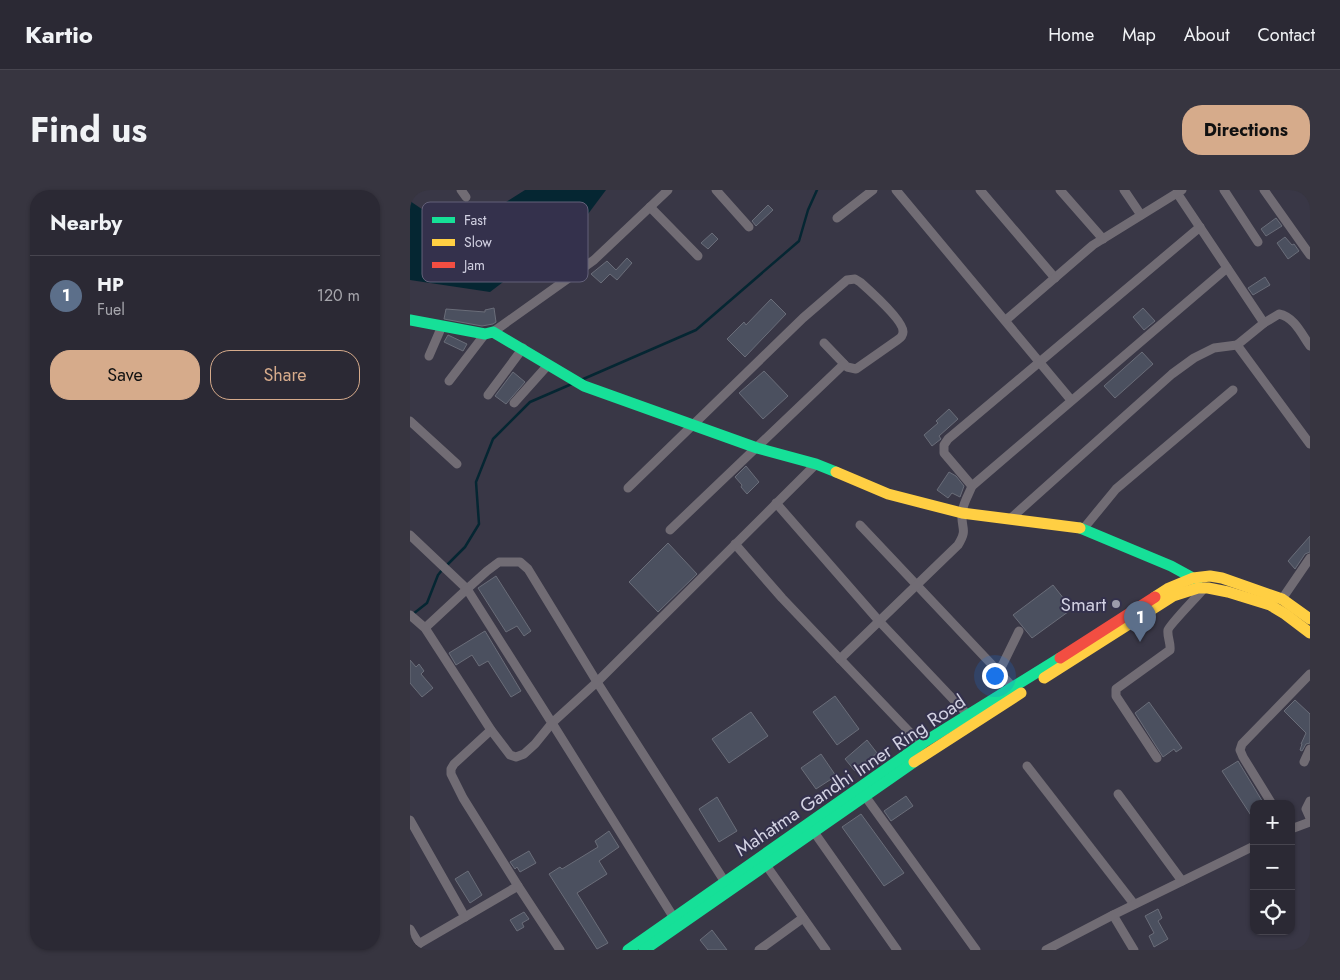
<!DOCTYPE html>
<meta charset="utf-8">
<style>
:root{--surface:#2b2934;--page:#373540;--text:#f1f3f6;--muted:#a6a6ac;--line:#47454f;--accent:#d6ab8b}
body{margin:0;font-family:Jost,sans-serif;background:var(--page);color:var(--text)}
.controls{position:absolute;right:15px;bottom:15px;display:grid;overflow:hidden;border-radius:10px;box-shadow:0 1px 4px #0004}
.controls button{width:45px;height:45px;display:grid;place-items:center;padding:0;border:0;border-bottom:1px solid var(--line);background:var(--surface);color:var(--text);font:25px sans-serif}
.you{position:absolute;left:584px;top:485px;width:18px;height:18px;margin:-12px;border:4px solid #fff;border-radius:50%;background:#1a73e8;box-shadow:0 0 0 8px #1a73e833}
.badge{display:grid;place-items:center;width:32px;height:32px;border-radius:50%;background:var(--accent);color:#fff;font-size:16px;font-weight:700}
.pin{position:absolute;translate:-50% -41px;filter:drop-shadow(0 1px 2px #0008)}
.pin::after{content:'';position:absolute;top:26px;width:18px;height:15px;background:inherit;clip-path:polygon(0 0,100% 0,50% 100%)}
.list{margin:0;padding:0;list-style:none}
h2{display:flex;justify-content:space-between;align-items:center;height:65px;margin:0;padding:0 20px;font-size:21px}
h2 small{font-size:16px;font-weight:400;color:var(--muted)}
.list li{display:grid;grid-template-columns:32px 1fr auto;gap:15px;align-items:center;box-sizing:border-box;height:80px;padding:0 20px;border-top:1px solid var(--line)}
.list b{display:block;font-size:19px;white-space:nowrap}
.list p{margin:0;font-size:16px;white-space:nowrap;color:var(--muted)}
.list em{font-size:16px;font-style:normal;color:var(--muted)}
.actions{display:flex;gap:10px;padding:15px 20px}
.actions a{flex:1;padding:11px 0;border:1px solid var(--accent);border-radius:20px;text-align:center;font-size:18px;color:var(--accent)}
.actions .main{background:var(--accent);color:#111}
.icon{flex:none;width:28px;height:28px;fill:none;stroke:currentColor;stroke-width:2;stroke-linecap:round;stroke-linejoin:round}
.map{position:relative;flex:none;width:900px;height:760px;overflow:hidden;border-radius:20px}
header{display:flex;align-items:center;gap:30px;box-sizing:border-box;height:70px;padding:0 25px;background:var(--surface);border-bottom:1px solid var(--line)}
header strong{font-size:24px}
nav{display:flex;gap:28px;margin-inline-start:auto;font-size:18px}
.intro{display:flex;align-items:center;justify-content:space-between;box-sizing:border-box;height:120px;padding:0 30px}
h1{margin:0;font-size:35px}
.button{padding:12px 22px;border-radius:20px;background:var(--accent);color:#111;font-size:18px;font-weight:700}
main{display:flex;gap:30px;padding:0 30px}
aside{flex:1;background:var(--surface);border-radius:20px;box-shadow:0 1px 4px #0004}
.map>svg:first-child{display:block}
.water{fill:#052632}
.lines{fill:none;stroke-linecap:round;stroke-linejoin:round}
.stream{stroke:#052632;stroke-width:2.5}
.building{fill:#4b505f;stroke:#6a6d79}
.street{stroke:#716c74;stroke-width:9}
.fast{stroke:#16e098;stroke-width:11}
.slow{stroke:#ffcf43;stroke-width:11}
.jam{stroke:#f24e42;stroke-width:11}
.poi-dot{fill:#9c9bab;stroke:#34314c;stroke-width:2}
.labels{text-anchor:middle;stroke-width:4;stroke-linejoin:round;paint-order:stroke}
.poi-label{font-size:19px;fill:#d2d1e2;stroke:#34314c;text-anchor:end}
.street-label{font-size:19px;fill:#d2d1e2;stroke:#34314c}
.key{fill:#34314c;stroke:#636179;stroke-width:1}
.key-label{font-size:14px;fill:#d2d1e2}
</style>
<header>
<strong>Kartio</strong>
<nav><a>Home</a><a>Map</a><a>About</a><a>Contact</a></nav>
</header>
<div class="intro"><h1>Find us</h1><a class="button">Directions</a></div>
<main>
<aside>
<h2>Nearby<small></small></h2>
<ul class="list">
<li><span class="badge" style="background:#5c6f8a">1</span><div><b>HP</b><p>Fuel</p></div><em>120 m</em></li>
</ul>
<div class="actions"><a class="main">Save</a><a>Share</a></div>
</aside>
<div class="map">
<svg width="900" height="760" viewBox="0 0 900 760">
<rect width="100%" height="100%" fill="#393746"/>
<path class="water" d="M115,0h81l-24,32 -92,70 -80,-12v-79l47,32z"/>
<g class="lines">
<g class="stream">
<path d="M171,190l115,-50 103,-89 9,-31 9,-20"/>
<path d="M36,376l19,-19 14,-23 -3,-42 17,-43 37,-37 44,-19"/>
<path d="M3,424l14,-11 11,-28 4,-5"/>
</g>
</g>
<g class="building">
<path d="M358,15l5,5 -17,16 -4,-5z"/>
<path d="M866,28l6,8 -16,10 -5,-7z"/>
<path d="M302,43l6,6 -10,10 -7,-6z"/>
<path d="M875,47l7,8 2,-1 5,7 -11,8 -11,-16z"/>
<path d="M217,68l5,5 -15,17 -7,-6 -9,9 -10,-9 16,-13 9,9z"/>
<path d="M855,87l5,8 -17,10 -5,-7z"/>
<path d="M361,109l15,15 -41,43 -18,-18 17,-17 2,3z"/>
<path d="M84,118l2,14 -3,2 -11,2 -38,-7 2,-10 39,3v-2z"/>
<path d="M733,118l12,13 -11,9 -11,-13z"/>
<path d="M38,145l19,9 -4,7 -19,-9z"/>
<path d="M732,162l11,12 -38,34 -11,-12z"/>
<path d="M354,181l24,25 -25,23 -24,-26z"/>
<path d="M103,182l12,10 -19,22 -11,-8z"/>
<path d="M539,219l9,10 -19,17 2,3 -9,7 -8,-11 14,-12 -2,-2z"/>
<path d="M336,276l13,16 -12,12 -6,-7 1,-2 -7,-8z"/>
<path d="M539,282l7,4 8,10 -4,11 -8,-4 -4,5 -11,-8z"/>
<path d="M900,346v16l-5,2 -10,15 -7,-8z"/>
<path d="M258,353l29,31 -39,38 -29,-30z"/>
<path d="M86,386l35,55 -7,5 -7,-10 -11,6 -28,-44z"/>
<path d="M643,395l19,24 -40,29 -19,-23z"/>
<path d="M75,441l36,60 -10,6 -23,-36 -9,5 -7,-11 -16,10 -7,-12z"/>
<path d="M0,470l6,7 3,-3 5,7 -3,3 12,14 -11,9 -12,-14z"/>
<path d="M425,506l24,33 -22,16 -24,-33z"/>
<path d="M885,510l15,14v29l-4,1 -4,7 -2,-1 2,-6h-1l5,-11 -22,-22z"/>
<path d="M739,512l33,46 -6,4 -2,-3 -11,8 -28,-44z"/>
<path d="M341,522l17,24 -39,27 -17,-24z"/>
<path d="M457,550l10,13 -22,18 -10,-12z"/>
<path d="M411,564l15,22 -20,13 -15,-21z"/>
<path d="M828,571l26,43h-10v16l-32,-49z"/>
<path d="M496,606l7,10 -22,15 -7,-10z"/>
<path d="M307,607l20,34 -18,11 -20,-33z"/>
<path d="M451,624l43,59 -20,13 -42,-59z"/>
<path d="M199,641l10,16 -20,14 8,13 -30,19 31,50 -11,6 -48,-75 11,-7 2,2 36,-22 -3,-6z"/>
<path d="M119,661l7,12 -16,9 -3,-5 -2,2 -5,-7z"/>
<path d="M58,681l14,24 -12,8 -15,-24z"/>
<path d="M748,719l4,9 -4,3 10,18 -14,8 -5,-11 5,-3 -9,-17z"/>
<path d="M114,722l5,7 -7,4 2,4 -7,4 -7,-11z"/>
<path d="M302,740l15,20h-19l-8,-10z"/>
</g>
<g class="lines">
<g class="street">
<path d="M51,0l5,7"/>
<path d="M306,0l33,37"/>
<path d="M486,0l175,210"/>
<path d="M570,0l75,88"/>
<path d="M650,0l43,49"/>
<path d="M714,0l17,25"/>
<path d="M814,0l34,52"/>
<path d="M854,0l46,65"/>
<path d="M767,3l87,130"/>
<path d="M240,17l48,49"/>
<path d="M427,28l36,-28"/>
<path d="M596,130l87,-75 89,-55"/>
<path d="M83,142l101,-72 74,-70"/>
<path d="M900,156c-9,-13 -16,-29 -31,-32l-15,9 -27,22 73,99"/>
<path d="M19,166l13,-30"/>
<path d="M39,191l36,-47"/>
<path d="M78,205l35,-47"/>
<path d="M104,213l34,-38"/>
<path d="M0,231l47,43"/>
<path d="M562,296l-28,-33v-8l4,-6 252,-212"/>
<path d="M218,298l175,-170 44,-38 8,-1 5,3c9,8 44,39 43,50 0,5 -4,7 -7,9l-40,28 -9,-2 -23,-24"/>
<path d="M366,313l103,118 89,94"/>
<path d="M600,329l162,-145 22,-16 20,-10 23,-3"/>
<path d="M450,335l153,162"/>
<path d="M674,338l32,-39 117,-99"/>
<path d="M260,340l174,-166"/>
<path d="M0,345l57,54 20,-18 12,-9h21l8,7 69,113 128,200"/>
<path d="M325,354l47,54 139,146"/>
<path d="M872,409l28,-41"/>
<path d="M0,425l15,13 42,-39 85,134 -17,21 -11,10 -8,3 -6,-2 -19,-25 -66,-102"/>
<path d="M430,469l118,-114c10,-16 3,-16 4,-31 0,-9 7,-20 10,-28l255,-218"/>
<path d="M589,482l20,-41"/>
<path d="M81,540l-37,34 -3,5v5l12,24 55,88"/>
<path d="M747,568l-41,-62v-7l54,-39c1,-7 -3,-13 -2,-20 1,-5 31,-35 37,-43"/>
<path d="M894,572l6,-13"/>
<path d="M617,576l107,138"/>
<path d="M708,604l64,87"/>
<path d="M455,606l111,154"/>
<path d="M900,611l-4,8 4,9"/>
<path d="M862,614l-29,-47 -3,-7 2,-6 68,-70"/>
<path d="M0,630l55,97"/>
<path d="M881,639l19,-7"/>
<path d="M404,642l83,118"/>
<path d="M356,675l60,85"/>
<path d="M703,725l21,35"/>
<path d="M264,728l-122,-195 45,-41 219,-218"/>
<path d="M0,739l9,15"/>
<path d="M0,759l108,-63 42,64"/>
<path d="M349,760l44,-32"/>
<path d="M636,760l67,-35 141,-69"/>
</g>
<g class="fast">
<path d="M0,130l75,14 8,-2 91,54 173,62 59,16 20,8"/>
<path d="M670,338l91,38 22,12 4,6"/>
<path d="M218,760l298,-209 134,-83"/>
<path d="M234,760l270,-188"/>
</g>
<g class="slow">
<path d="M426,282l52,22 74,19 118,15"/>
<path d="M745,407l14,-9 24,-10 17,-2 12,2 60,21 28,20"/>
<path d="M634,488l129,-82 25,-8h10l20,4 42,13 15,9 25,19"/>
<path d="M504,572l107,-69"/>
</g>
<path class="jam" d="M650,468l95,-61"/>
</g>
<circle class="poi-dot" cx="706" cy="414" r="5"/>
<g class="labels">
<g class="poi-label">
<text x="696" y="421">Smart</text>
</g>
<g class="street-label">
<text transform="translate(440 585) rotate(-34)" y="7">Mahatma Gandhi Inner Ring Road</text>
</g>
</g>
<rect x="12" y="12" width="166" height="80" rx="8" class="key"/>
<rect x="22" y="27" width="23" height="6" fill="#16e098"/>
<rect x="22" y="49" width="23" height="7" fill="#ffcf43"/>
<rect x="22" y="72" width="23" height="6" fill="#f24e42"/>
<g class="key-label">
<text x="54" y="35">Fast</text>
<text x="54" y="57">Slow</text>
<text x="54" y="80">Jam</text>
</g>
</svg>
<div class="controls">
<button>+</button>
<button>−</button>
<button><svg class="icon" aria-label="locate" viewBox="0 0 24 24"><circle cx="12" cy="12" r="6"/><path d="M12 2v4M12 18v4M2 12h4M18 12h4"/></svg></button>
</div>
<div class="you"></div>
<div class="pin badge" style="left:730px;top:452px;background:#5c6f8a">1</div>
</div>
</main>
